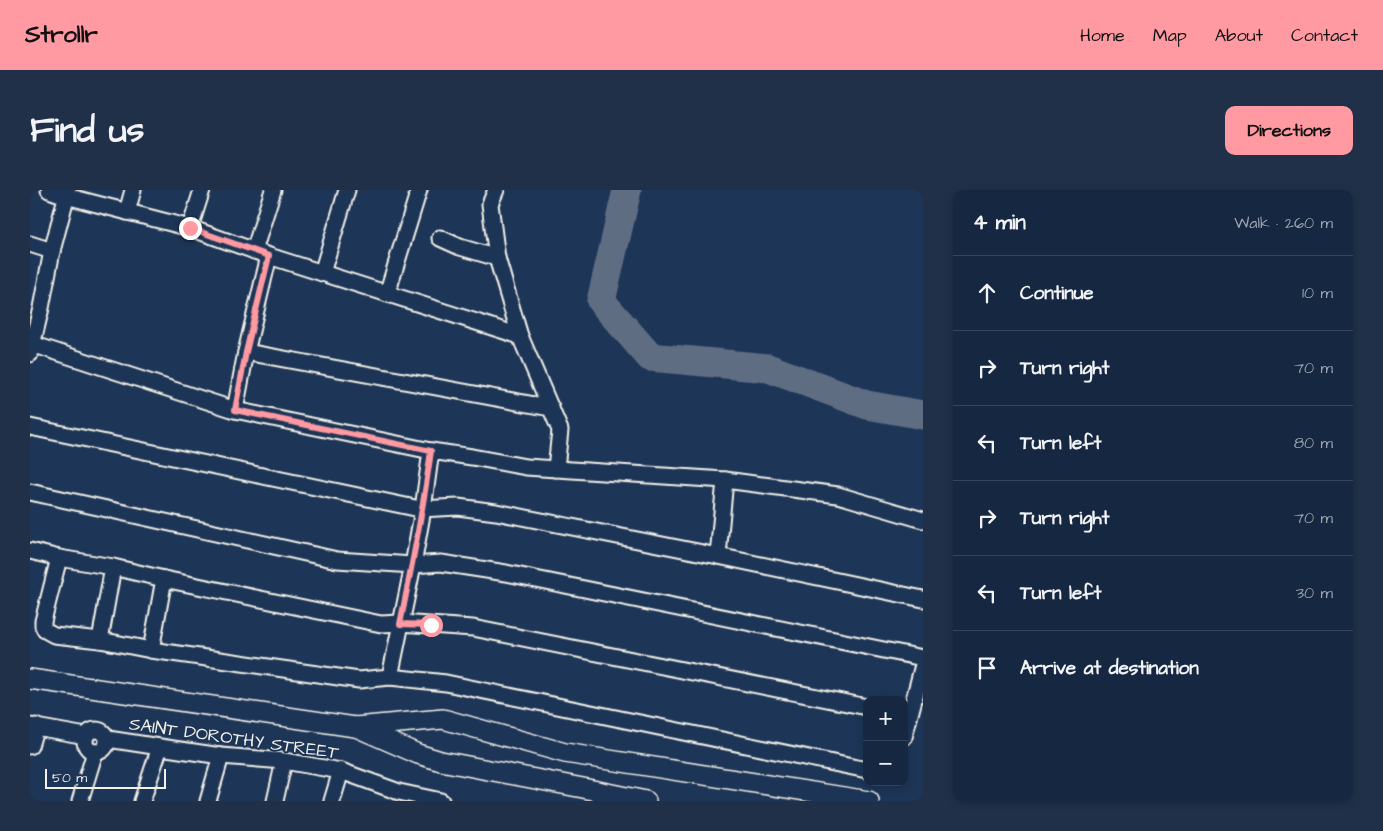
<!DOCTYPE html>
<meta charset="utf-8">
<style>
:root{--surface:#162841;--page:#1f3048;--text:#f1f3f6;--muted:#9ea6b1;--line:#35445a;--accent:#ff9aa2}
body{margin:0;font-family:"Architects Daughter",sans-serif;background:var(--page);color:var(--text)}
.controls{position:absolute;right:15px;bottom:15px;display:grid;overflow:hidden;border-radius:10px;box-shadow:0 2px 8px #0003}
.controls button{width:45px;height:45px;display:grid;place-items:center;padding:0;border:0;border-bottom:1px solid var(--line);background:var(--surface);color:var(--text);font:25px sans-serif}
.scale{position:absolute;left:15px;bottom:12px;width:121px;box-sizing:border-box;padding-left:5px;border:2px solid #f4f1e8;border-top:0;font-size:14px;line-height:18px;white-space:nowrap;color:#f4f1e8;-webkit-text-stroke:4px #1d3557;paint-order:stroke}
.stop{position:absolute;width:15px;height:15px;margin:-11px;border:4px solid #ff9aa2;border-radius:50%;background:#fff}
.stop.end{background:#ff9aa2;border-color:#fff;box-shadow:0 1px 5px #0008}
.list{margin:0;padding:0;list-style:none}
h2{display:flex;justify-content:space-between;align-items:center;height:65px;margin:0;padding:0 20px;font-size:21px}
h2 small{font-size:16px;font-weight:400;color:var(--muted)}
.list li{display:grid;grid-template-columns:32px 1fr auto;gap:15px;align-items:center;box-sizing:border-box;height:75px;padding:0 20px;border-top:1px solid var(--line)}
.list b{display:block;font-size:19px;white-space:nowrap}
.list em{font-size:16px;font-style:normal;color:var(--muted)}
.icon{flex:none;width:28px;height:28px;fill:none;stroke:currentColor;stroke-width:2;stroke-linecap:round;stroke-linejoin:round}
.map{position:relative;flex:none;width:893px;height:611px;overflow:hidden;border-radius:10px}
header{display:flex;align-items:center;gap:30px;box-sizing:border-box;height:70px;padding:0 25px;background:var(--accent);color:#111}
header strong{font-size:24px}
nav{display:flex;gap:28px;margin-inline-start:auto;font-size:18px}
.intro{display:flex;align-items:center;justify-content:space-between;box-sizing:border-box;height:120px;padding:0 30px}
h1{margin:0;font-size:35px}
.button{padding:12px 22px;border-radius:10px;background:var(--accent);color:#111;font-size:18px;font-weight:700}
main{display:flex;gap:30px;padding:0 30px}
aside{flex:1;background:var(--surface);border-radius:10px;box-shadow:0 2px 8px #0003}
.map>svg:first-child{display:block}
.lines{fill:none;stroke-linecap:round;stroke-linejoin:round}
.river{stroke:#5e6d82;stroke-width:29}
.minor-casing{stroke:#f4f1e8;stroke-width:19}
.tertiary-casing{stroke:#f4f1e8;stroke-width:22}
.minor{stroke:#1d3557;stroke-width:15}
.tertiary{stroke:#1d3557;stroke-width:19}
.route{stroke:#ff9aa2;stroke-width:6}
.labels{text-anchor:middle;stroke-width:4;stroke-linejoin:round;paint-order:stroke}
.street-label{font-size:18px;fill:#f4f1e8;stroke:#1d3557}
</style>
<header>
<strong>Strollr</strong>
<nav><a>Home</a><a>Map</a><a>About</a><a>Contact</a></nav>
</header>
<div class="intro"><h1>Find us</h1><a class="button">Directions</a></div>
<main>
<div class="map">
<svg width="893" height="611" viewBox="0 0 893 611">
<rect width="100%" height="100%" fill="#1d3557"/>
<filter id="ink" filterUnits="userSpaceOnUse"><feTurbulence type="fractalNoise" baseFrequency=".02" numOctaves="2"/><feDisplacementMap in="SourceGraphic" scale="10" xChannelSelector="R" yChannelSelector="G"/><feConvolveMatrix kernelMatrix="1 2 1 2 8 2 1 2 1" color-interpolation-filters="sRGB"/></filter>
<g filter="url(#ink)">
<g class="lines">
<path class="river" d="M597,0l-26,111 49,56 118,11 99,37 56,10"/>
<g class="minor-casing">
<g id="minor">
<path d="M19,0l17,6 124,32 79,28 251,80"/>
<path d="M466,0l-6,14 7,54 23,78 40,94 -4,39"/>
<path d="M97,22l6,-22"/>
<path d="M160,38l12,-38"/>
<path d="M410,48l20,9 37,11"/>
<path d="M0,54l22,7"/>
<path d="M224,61l19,-61"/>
<path d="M292,83l25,-83"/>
<path d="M357,104l32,-104"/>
<path d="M2,154l203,66 196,41 41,6 54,10 199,13 113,15 85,25"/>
<path d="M216,162l305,56"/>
<path d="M0,164l11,-46 11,-57 16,-61"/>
<path d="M205,220l11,-58 23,-96"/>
<path d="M0,237l390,82 38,-2 38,5 222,44 205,43"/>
<path d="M0,302l307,68 76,5 28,-2 65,10 417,85"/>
<path d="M0,361l29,7 54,9 51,12 217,45 19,-1 73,5 394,79"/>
<path d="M688,366l7,-76"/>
<path d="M29,368l-16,63v5l2,4 9,5 46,5 51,10 208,30 31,-3 56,6 421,87"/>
<path d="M70,450l13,-73"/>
<path d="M121,460l13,-71"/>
<path d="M360,487l23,-112 10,-56 8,-58"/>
<path d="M0,536l56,10"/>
<circle cx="66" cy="551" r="11"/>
<path d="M874,547l19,-72"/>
<path d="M78,549l52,8 61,9 63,5 57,10 58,21 42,9"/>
<path d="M0,556l6,-20"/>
<path d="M50,611l15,-49"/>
<path d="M112,611l18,-54"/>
<path d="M178,611l13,-45"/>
<path d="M245,611l9,-40"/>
<path d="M302,611l9,-30"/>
</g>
</g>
<g class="tertiary-casing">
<g id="tertiary">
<path d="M0,489l325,48 88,-8 122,34 304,48"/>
<path d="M326,537l62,27 23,7 142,27 63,13"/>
</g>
</g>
<use href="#minor" class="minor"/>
<use href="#tertiary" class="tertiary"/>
</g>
</g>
<g class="lines" filter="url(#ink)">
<path class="route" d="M160,38l79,28 -23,96 -11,58 196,41c-8,58 -19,115 -31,173l31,1"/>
</g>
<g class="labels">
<g class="street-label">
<text transform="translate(204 548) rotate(8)" y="6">SAINT DOROTHY STREET</text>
</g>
</g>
</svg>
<div class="controls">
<button>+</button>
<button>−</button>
</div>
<div class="scale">50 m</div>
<div class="stop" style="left:401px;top:435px"></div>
<div class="stop end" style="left:160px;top:38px"></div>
</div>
<aside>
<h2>4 min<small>Walk · 260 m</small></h2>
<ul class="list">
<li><svg class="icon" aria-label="ahead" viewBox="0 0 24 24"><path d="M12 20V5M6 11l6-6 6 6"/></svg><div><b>Continue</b></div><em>10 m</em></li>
<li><svg class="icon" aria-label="right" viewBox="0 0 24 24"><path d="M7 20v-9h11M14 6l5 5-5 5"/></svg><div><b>Turn right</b></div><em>70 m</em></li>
<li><svg class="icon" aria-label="left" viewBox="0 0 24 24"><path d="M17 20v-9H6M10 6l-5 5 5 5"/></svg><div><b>Turn left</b></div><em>80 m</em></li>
<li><svg class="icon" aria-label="right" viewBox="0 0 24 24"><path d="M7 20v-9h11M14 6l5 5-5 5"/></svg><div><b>Turn right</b></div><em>70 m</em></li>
<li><svg class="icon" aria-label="left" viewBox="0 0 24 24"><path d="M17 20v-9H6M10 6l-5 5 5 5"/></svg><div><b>Turn left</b></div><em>30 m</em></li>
<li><svg class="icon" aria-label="arrive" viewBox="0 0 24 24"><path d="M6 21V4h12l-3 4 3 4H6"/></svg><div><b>Arrive at destination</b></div></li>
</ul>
</aside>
</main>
